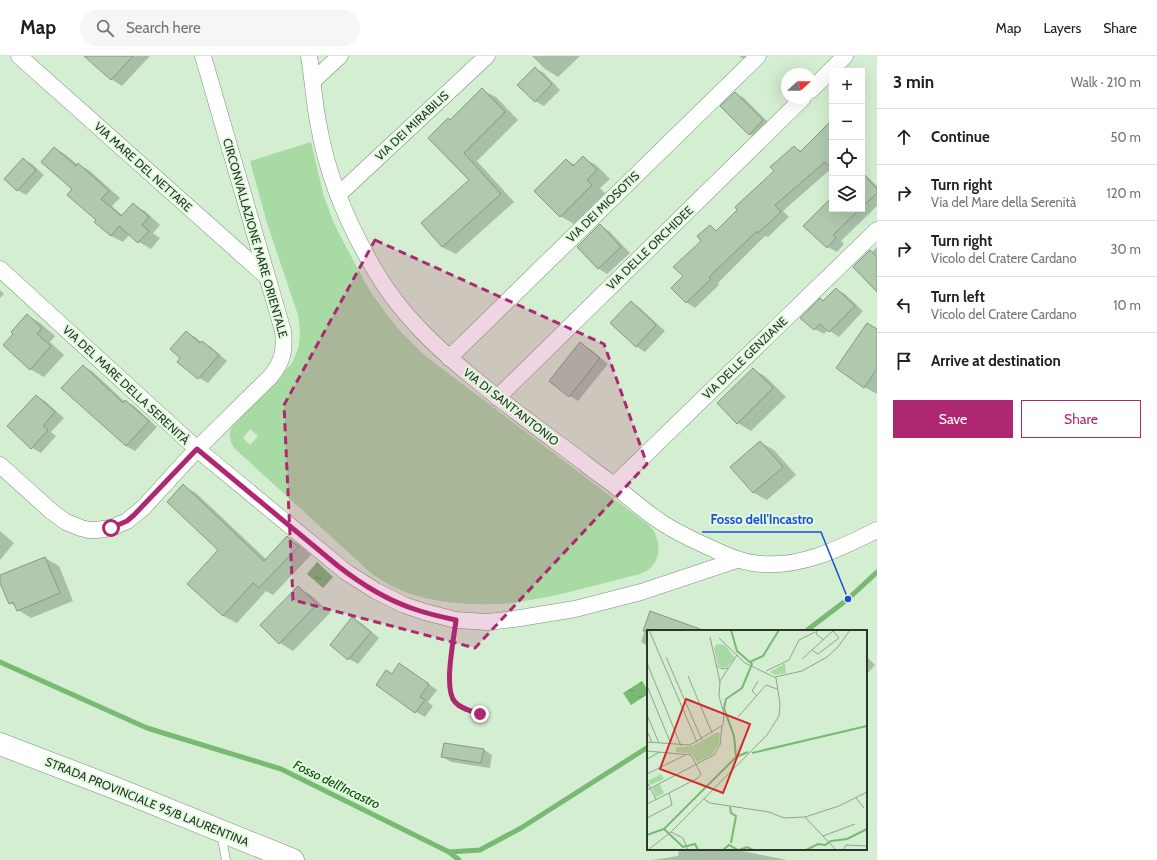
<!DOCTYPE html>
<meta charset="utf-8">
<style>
:root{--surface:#fff;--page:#f6f6f6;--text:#202124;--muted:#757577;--line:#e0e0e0;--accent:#ad2870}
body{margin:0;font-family:Cabin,sans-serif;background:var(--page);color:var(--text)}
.controls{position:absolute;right:12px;top:12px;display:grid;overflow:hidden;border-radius:0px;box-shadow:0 4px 16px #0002}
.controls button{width:36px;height:36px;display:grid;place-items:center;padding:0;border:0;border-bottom:1px solid var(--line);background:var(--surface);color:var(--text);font:20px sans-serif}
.compass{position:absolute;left:781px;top:12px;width:36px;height:36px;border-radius:50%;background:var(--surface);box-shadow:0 4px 16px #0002;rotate:69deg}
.stop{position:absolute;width:12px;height:12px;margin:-9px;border:3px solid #ad2870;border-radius:50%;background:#fff}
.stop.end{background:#ad2870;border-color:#fff;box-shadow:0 1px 4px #0008}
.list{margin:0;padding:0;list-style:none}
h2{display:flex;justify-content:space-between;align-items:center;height:52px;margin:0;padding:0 16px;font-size:17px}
h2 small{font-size:13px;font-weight:400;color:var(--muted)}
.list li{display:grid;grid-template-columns:26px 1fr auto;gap:12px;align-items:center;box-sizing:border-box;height:56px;padding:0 16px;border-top:1px solid var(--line)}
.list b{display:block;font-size:15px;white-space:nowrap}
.list p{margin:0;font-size:13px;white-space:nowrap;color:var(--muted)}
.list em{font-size:13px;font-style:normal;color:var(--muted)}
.actions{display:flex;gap:8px;padding:12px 16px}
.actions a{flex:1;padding:9px 0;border:1px solid var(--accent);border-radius:0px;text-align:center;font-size:14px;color:var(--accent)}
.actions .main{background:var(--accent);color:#fff}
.icon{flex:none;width:22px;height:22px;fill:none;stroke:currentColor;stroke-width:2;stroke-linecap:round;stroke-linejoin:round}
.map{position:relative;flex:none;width:877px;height:804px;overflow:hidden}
header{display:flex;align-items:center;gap:24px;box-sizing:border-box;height:56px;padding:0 20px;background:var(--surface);border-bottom:1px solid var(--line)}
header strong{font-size:19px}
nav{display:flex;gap:22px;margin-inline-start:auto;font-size:14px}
.search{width:280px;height:36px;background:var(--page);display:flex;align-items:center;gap:10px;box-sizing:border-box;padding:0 14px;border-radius:22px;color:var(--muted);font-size:15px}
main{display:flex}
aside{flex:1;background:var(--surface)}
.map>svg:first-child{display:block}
.green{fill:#a8dba3;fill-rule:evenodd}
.water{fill:url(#water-ripples)}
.shadow{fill:#0003}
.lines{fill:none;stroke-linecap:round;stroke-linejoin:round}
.stream{stroke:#78ba73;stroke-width:5}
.building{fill:#b0c9ad;stroke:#839b81}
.lane-casing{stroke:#799177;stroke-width:9}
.street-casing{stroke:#799177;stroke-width:17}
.secondary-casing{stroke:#799177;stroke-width:23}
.path{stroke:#829480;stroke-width:2.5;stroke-dasharray:2 3;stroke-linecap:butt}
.lane{stroke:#fff;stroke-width:8}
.street{stroke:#fff;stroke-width:16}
.secondary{stroke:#fff;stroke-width:22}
.route{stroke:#ad2870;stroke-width:5}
.marked{fill:#ad2870;fill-opacity:0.2;stroke:#ad2870;stroke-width:3;stroke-dasharray:8 5;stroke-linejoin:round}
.labels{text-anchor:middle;stroke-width:4;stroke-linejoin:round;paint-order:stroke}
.street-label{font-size:12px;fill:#2c362b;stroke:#e1fbde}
.water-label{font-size:13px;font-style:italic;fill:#004a01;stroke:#e1fbde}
.inset-river{fill:none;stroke:#78ba73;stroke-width:2}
.inset-road{fill:none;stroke:#91a48f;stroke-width:1}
.view{fill:#d62828;fill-opacity:0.15;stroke:#d62828;stroke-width:2}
.inset-edge{fill:none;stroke:#2c362b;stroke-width:2}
.leader{fill:none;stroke:#1d4ed8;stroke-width:1.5}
.callout-dot{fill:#1d4ed8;stroke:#e1fbde;stroke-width:1.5}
.callout-label{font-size:13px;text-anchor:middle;font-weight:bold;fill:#1d4ed8;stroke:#e1fbde;stroke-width:4;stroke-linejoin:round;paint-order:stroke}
</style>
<header>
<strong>Map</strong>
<div class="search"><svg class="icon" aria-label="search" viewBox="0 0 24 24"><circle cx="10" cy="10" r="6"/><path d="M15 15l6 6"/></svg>Search here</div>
<nav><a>Map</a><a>Layers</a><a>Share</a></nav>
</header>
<main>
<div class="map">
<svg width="877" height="804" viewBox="0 0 877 804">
<defs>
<pattern id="water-ripples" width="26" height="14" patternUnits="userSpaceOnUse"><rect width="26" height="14" fill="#78ba73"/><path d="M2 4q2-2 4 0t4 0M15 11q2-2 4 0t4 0" fill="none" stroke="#63985f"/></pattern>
</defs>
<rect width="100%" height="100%" fill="#d4eed1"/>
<path class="green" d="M311,86l13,55 10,26 12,24 24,44 15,21 15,19 23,23 227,172c10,11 13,32 -1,43 -5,5 -14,6 -21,8 -36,9 -73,20 -110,25 -35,5 -88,2 -120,-13 -9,-4 -18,-10 -26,-15l-138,-126c-4,-7 -6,-13 -2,-21l60,-64c9,-17 9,-30 6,-48l-31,-92 -17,-62zM250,373l8,7 -8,9 -7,-7z"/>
<g class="water">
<path d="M317,506l16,15 -10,11 -16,-14z"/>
<path d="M642,625l6,10v3l-17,11 -8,-12z"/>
</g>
<g class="shadow">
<path d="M86,0h64l-28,30 -11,-7z"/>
<path d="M532,0h48l-22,21 -13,-8z"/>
<path d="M739,0h23l-9,9z"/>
<path d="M535,12l9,5 16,17 -16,16 -9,-5z"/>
<path d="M482,34l14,7 22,23 -41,41 37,41 -58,52 -14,-7 29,-67 -21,-59z"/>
<path d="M735,37l9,5 28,28 -14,13 -9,-5z"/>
<path d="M832,71v41l-49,43 6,6 -21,20 -3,-1 -47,47 1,2 -24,23 -9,-6 -2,-26 26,-50 8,5 57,-59 19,-25 8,4z"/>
<path d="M55,92l11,7 12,10v-1l12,7 30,27 -8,8 11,10 10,-11 12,6 15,14 -7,8 7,5 -9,11 -12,-7 -9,-8 -7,8 -12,-6 -14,-16 -24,-31z"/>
<path d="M583,102l13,7 14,14 -10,9 5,5 -31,31 -14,-8 7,-56 8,5z"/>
<path d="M23,103l9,5 12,11 -18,20 -9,-5z"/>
<path d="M862,117l6,4 9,9v20l-36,35 3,3 -7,8 -9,-5 4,-49v11h30z"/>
<path d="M600,170l9,5 21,22 -23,21 -8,-5 -21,-22z"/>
<path d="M877,191v42l-5,-37z"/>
<path d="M836,233l9,5 18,17 -24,26 -11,-7 -4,4 -9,-5 -13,-12 22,-15z"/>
<path d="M0,234l4,4 -4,4z"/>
<path d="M631,246l9,6 25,23 -20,21 -9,-6z"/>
<path d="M27,259l13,8 15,13 -5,6 14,13 -20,22 -14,-8 -15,-35z"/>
<path d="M877,273v65l-13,-7z"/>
<path d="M186,276l9,5 7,6v-1l9,5 16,14 -19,22 -9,-5 -20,-16 3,-4z"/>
<path d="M581,288l9,5 18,15 -30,37 -8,-5z"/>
<path d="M83,310l9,5 33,31 1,-1 8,5 23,21 -22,24 -9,-5z"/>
<path d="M753,313l13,8 20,20 -35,34 -13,-8z"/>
<path d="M36,340l9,5 19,17 -13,14 5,4 -15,17 -9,-5z"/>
<path d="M760,386l14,8 22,25 -29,25 -13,-7 -22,-26z"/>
<path d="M183,430l13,7 70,66 21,-21 13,7 11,10 -38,40 -7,-4 -29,32 -14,-7 -3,-66z"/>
<path d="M0,475l14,12 -14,17z"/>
<path d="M45,502l14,8 14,35 -42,17 -13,-8 -1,-3 -7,-4 -10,-23v-4z"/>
<path d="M298,532l13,7 19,18 -37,38 -13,-8z"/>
<path d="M650,557l53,17 1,1h-56v15l-7,-4z"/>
<path d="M352,562l9,5 18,15 -21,26 -9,-5z"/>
<path d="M866,600l9,9 -9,10z"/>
<path d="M400,608l8,5 29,21 -9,12 5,4 -8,11 -9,-5 -39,-28 15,-9z"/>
<path d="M483,693l9,6 -2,13 -39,-6 -8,-5z"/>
<path d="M679,793h53l55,11h-135l26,-4z"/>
</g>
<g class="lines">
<g class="stream">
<path d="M806,575l42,-32 29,-27"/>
<path d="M0,606l147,66 134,41 168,83 31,-2 41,-22 127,-81"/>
<path d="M449,796l10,8"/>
</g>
</g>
<g class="building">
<path d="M84,0h49l-22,24z"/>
<path d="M535,11l17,17 -17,18 -18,-17z"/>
<path d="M482,32l23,24 -41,41 37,41 -59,53 -21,-24 48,-43 -41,-42 20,-20 2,2z"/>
<path d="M735,36l28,28 -14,15 -29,-29z"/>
<path d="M832,64v49l-7,-7 -50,43 6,7 -23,21 -1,-2 -48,46 2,2 -25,24 -15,-15 12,-12 -10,-9 28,-26 -4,-5 13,-11 6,6 21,-21 -2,-3 39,-36 -4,-4 24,-21 6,6z"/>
<path d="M54,91l22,19 2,-3 31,28 -8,8 20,17 12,-13 16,14 -7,8 7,6 -11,12 -19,-17 -8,10 -17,-14 2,-2 -29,-25 5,-6 -31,-27z"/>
<path d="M583,100l14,14 -10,10 5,5 -32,32 -26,-26 32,-32 7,7z"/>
<path d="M23,102l13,12 -19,21 -13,-12z"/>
<path d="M862,117l15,16v4l-15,14z"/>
<path d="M832,141v12h28l-27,26 3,3 -9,10 -24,-22z"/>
<path d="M600,168l21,23 -23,22 -21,-22z"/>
<path d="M870,194l7,7v35l-24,-25z"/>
<path d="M836,232l19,18 -26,26 -9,-8 -6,6 -14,-12 20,-20 3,3z"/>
<path d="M631,245l25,24 -20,22 -26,-24z"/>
<path d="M27,258l15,14 -5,6 14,12 -21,24 -27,-25 10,-11 -2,-2z"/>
<path d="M867,267l10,6v40l-13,19 -28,-20z"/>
<path d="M186,275l14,12 2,-2 17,14 -21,24 -21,-17 3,-4 -10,-9z"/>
<path d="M580,286l20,16 -31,39 -20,-16z"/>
<path d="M83,309l40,38 2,-3 24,21 -23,25 -65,-58z"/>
<path d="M753,312l20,20 -36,36 -20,-21z"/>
<path d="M36,339l19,17 -12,14 5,4 -17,19 -24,-23z"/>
<path d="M760,385l23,26 -30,26 -23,-26z"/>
<path d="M183,428l81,77 23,-25 11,11 -39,41 -6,-5 -30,33 -36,-32 31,-34 -51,-48z"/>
<path d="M45,501l15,36 -43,18 -4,-9 -4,2 -9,-21v-8z"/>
<path d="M298,530l19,18 -38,40 -19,-19z"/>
<path d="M650,555l50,18v2h-57z"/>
<path d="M352,561l19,15 -23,28 -18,-15z"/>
<path d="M399,607l30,21 -9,13 5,3 -10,13 -39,-28 10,-15 6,4z"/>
<path d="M444,687l40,6 -3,14 -40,-6z"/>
</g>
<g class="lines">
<g class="lane-casing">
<path id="lane" d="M221,777l5,27"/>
</g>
<g class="street-casing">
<g id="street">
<path d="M19,0l248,221"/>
<path d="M309,0c4,24 5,48 10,71 9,51 30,100 57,145 25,43 62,77 100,108 35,29 71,55 107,82 10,8 21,16 31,23 15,13 30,26 47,37 16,11 34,19 52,27 13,6 25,12 40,14 44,7 86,-14 124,-33"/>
<path d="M313,25l27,-25"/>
<path d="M811,34l34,-34"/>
<path d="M338,139l149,-139"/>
<path d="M0,213l197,180 149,123 30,19 28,14 21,7 31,8 31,2 27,-3 61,-10 66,-17 96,-32"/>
<path d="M449,302l309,-302"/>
<path d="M497,342l306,-300"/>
<path d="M0,409l51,46 15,11 15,6 8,2h7l15,-2 16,-7 16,-13 54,-59 74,-73c12,-15 14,-26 12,-45l-80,-275"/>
<path d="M614,429l263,-255"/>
</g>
</g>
<g class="secondary-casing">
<path id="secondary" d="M0,688l115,44 178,72"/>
</g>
<path class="path" d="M454,581c-2,17 -11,55 3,67 6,6 15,8 23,10"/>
<use href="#lane" class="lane"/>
<use href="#street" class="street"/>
<use href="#secondary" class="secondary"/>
</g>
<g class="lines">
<path class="route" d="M111,472l16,-7 7,-6 63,-66 141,117c23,18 49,34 76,43 14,5 28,8 42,11 -2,19 -13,69 -1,82 6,7 16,9 25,12"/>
</g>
<path class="marked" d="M375,184l229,104 43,120 -172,184 -182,-48 -9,-195z"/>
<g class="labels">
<g class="street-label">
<text transform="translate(412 70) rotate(-43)" y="4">VIA DEI MIRABILIS</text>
<text transform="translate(143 111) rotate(42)" y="4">VIA MARE DEL NETTARE</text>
<text transform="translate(603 151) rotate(-44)" y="4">VIA DEI MIOSOTIS</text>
<text transform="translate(255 182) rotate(74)" y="4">CIRCONVALLAZIONE MARE ORIENTALE</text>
<text transform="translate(650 192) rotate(-44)" y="4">VIA DELLE ORCHIDEE</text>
<text transform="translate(745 302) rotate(-44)" y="4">VIA DELLE GENZIANE</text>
<text transform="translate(126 329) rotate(43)" y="4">VIA DEL MARE DELLA SERENITÀ</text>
<text transform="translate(511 351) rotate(38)" y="4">VIA DI SANT'ANTONIO</text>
<text transform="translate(147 746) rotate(22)" y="4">STRADA PROVINCIALE 95/B LAURENTINA</text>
</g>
<g class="water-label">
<text transform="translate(337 728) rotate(26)" y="5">Fosso dell'Incastro</text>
</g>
</g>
<g transform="translate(647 574)">
<rect width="220" height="220" fill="#d4eed1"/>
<path d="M70,14l8,1 10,13 -8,9 -5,1 -5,-5 -3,-15zM70,102l3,1 -1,11 -7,11 -15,7 -5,-8 -16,-2v-5l16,-1zM14,144l3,5 -14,6 -2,-4zM13,154l4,9 -8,4 -4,-9z" fill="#a8dba3"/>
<path d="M138,33l1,10 -11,2 -5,-3z" fill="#a8dba3"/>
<path class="inset-river" d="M103,32l13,-6 16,-26M105,123l115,-27M89,127l12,-5M83,177l1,6 5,3 -5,27M17,199l19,18 12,-3 3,6M0,205l17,-6 72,-72 -2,-21 -10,-28 2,-9 16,-11 10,-24 -15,-13 -6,-21M76,220l6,-5 9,5M92,220l8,-3 6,3M159,220l12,-6 7,1 6,-4 16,-2 20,-10"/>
<path class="inset-road" d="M2,0l48,112M170,0l-1,4 8,6M165,20l6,4 21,-16 -6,-7M19,27l36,83M155,29l32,-29M0,33l34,83M69,35l6,4 6,-1M119,41l23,-11 10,-20 16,-8M41,46l24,57M128,47l27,-6 25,-14 11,-10 12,-17M73,51l17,-26M0,56l24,58M110,66l-5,-5 6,-10M0,85l12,28M91,87l28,-32 11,4M0,101l5,11M0,112l43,3 33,-20 1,-11 -5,-18 1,-14 -10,-45M0,121l44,4 10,19 -3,4 -29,15 3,12 -25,13M0,129l13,-7M0,144l38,-19M0,152l9,17M0,160l67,-35 6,-10 2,-19M209,168l8,10M57,169l6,4 59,9 15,6 21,-1 31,33M0,174l22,-11M158,187l34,-11 28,-14M24,202l12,6 5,12M176,206l32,-12M1,220l23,-18 96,-97 12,-19 1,-12 -4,-26 -31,-15 -26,-25M196,220l3,-5 21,1"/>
<path class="view" d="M39,69l64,25 -27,69 -63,-24z"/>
<rect width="220" height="220" class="inset-edge"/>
</g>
<path class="leader" d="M848 543L821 476H702"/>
<circle class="callout-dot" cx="848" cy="543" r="4"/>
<g class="callout-label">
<text x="762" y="468">Fosso dell'Incastro</text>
</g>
</svg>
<div class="controls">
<button>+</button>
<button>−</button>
<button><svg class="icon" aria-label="locate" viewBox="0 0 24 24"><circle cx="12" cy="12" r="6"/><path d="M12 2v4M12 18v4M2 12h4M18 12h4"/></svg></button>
<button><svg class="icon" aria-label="layers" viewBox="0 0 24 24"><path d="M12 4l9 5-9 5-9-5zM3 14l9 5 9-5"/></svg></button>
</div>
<svg class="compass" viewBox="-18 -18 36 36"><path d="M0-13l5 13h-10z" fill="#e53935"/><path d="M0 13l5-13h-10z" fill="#757577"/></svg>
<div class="stop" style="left:111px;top:472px"></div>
<div class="stop end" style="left:480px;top:658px"></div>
</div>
<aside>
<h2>3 min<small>Walk · 210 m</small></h2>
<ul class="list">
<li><svg class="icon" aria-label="ahead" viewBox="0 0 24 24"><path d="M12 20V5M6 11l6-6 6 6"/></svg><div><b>Continue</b></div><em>50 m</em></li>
<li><svg class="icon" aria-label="right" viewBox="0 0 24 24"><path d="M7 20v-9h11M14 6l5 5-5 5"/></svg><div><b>Turn right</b><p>Via del Mare della Serenità</p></div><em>120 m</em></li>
<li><svg class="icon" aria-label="right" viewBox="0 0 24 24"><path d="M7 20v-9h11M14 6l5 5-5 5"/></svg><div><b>Turn right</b><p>Vicolo del Cratere Cardano</p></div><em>30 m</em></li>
<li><svg class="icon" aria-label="left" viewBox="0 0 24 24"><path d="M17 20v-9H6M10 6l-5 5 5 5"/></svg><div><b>Turn left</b><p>Vicolo del Cratere Cardano</p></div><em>10 m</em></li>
<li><svg class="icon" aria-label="arrive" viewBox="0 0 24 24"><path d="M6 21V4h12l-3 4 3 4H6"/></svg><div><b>Arrive at destination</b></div></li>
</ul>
<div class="actions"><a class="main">Save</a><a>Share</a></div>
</aside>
</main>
